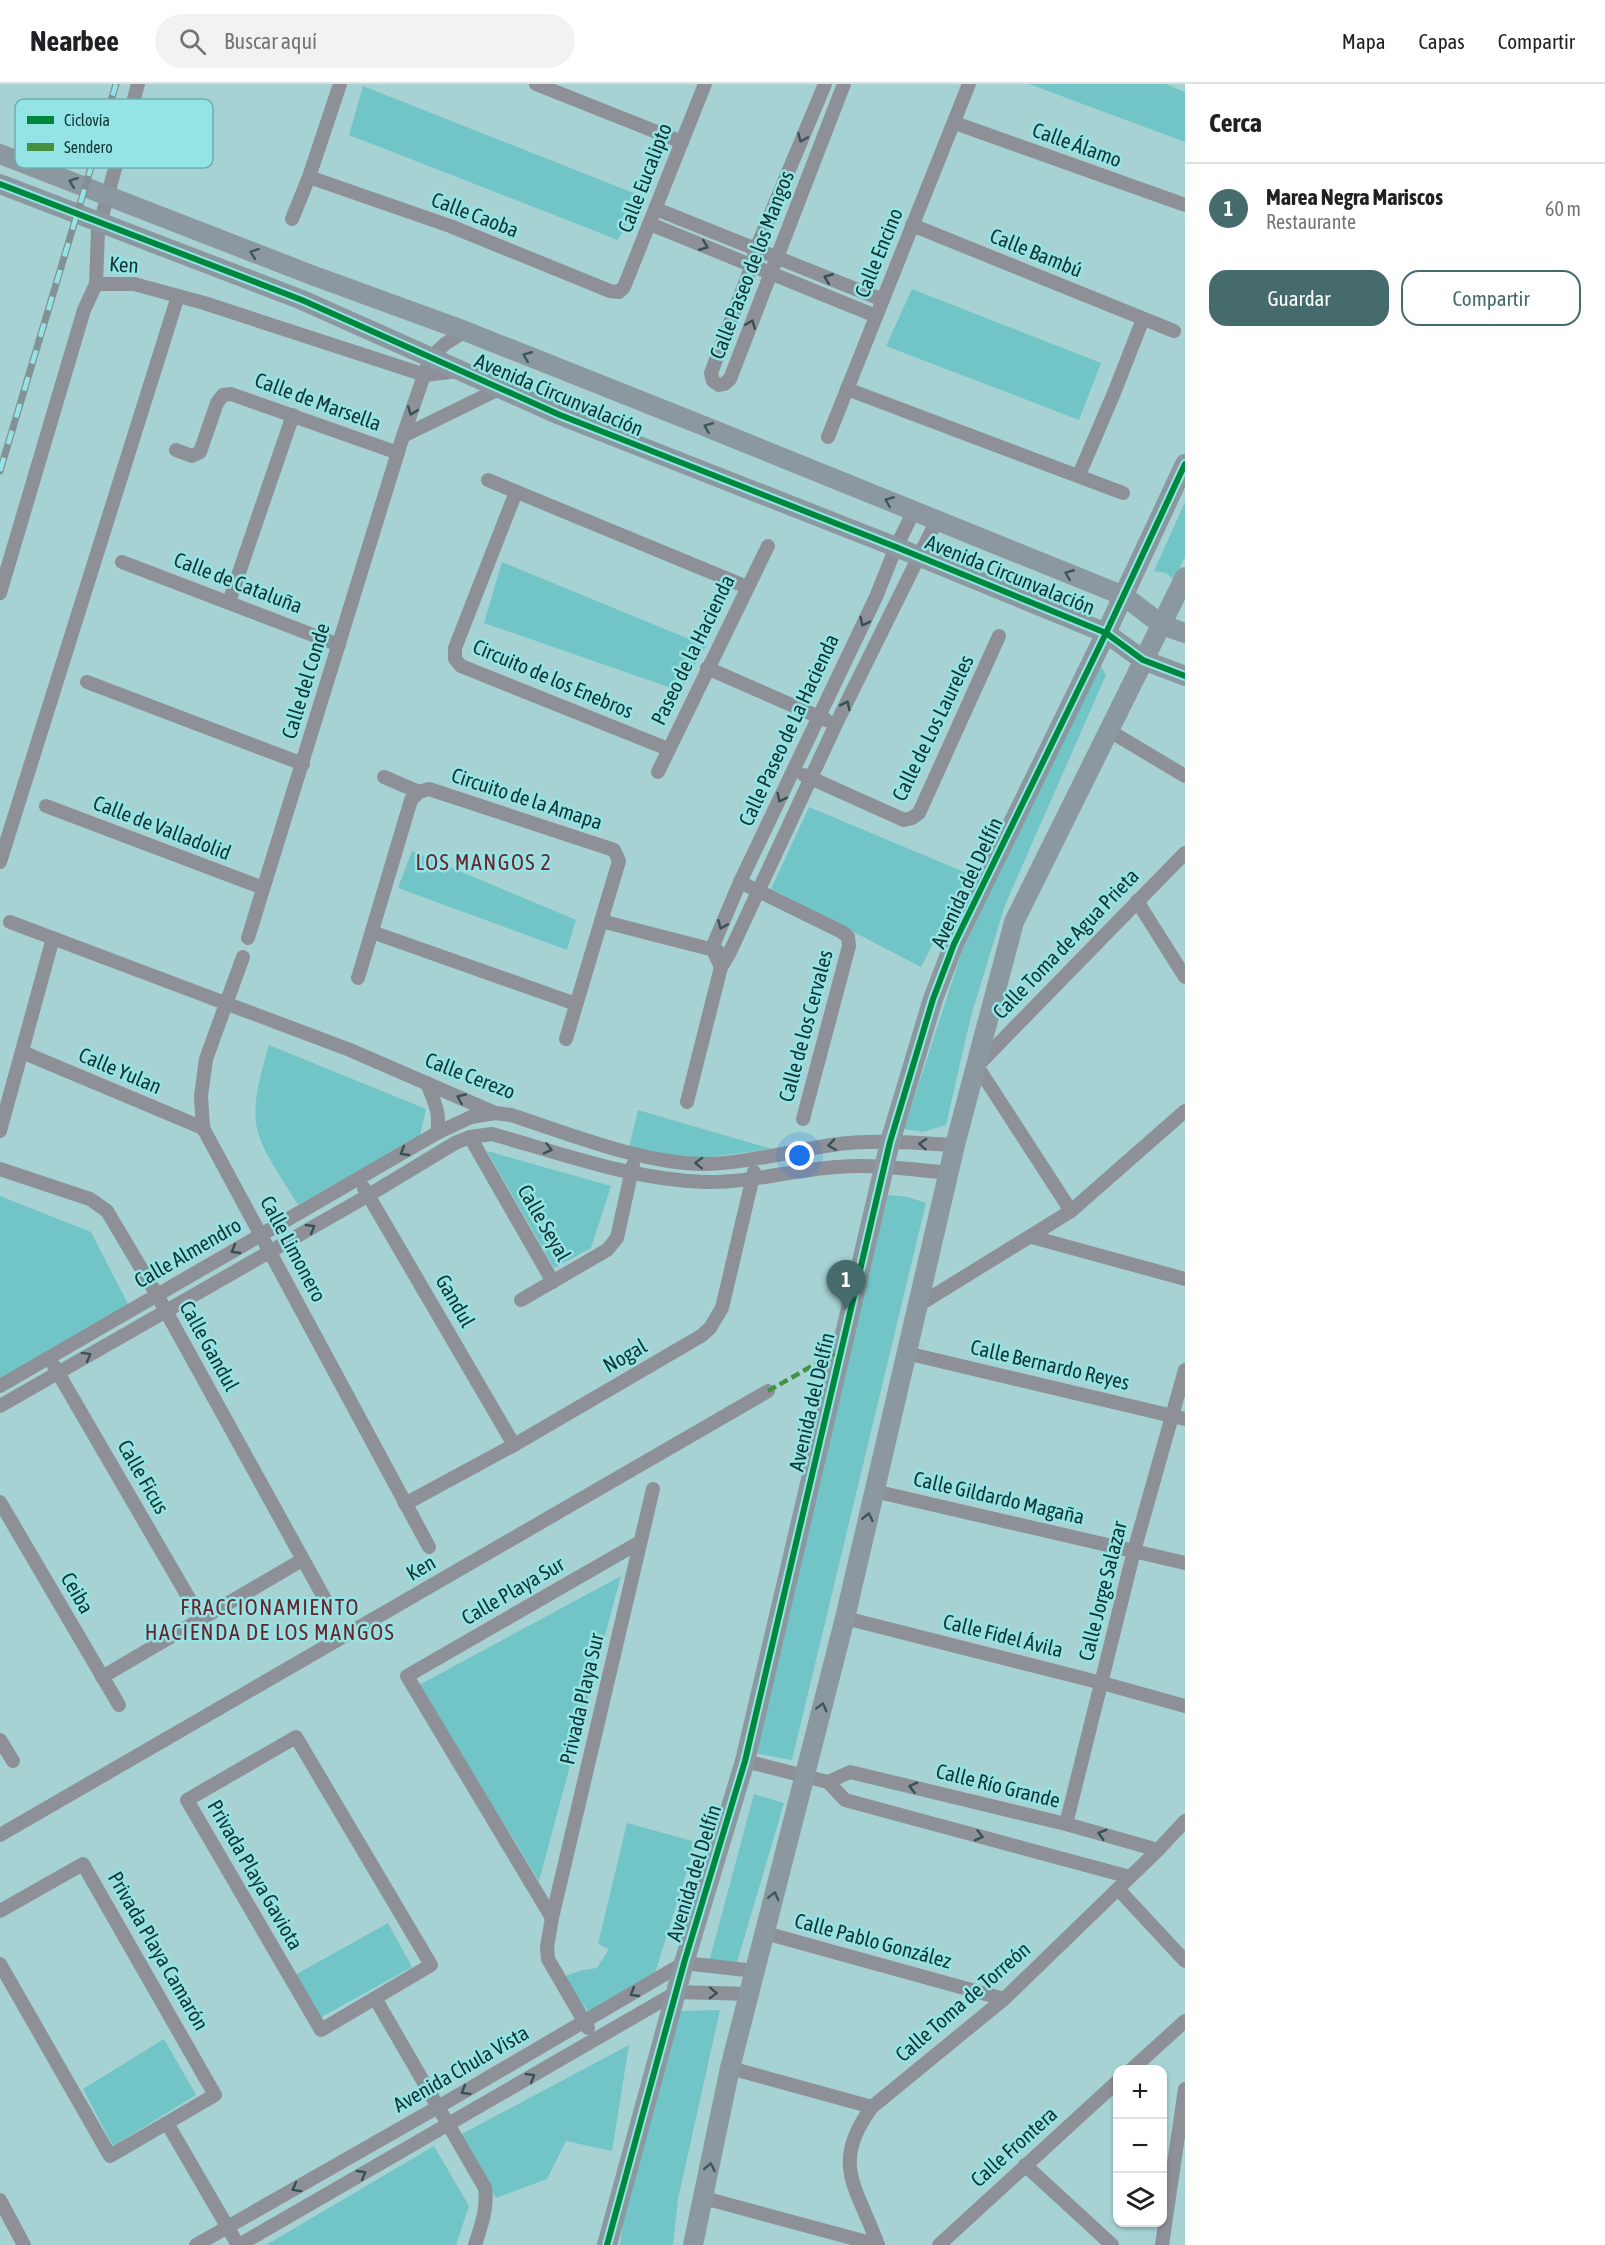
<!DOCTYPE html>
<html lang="es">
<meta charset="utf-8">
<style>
:root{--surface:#fff;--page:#f2f2f2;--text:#202124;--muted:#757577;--line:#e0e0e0;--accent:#466b6c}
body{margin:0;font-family:"Asap Condensed",sans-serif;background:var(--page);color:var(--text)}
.controls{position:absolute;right:18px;bottom:18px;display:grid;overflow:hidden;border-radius:12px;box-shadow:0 2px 4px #0004}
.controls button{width:54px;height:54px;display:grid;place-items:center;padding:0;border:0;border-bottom:2px solid var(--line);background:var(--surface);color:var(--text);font:30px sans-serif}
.you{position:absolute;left:800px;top:1072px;width:21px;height:21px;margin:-15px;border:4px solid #fff;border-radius:50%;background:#1a73e8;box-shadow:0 0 0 9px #1a73e833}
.badge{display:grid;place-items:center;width:39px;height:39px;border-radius:50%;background:var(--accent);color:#fff;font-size:20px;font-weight:700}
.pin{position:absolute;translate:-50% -50px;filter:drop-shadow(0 2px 3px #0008)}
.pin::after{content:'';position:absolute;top:32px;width:21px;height:18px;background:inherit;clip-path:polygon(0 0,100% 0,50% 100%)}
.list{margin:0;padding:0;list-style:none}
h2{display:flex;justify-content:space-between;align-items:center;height:78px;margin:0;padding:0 24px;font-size:26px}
h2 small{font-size:20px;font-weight:400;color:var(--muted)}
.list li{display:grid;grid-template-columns:39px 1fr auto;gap:18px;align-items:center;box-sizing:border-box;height:90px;padding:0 24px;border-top:2px solid var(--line)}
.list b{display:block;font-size:22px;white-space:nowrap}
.list p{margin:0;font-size:20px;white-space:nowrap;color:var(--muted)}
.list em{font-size:20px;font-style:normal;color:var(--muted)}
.actions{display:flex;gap:12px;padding:18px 24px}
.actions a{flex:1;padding:14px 0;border:2px solid var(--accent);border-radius:18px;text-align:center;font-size:21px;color:var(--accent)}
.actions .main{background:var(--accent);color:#fff}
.icon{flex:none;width:33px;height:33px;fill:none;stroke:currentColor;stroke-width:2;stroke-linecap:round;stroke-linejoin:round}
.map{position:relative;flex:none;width:1185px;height:2161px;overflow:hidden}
header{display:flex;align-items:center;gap:36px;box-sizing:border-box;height:84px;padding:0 30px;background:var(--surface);border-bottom:2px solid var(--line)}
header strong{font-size:28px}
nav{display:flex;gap:33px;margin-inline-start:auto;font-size:21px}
.search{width:420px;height:54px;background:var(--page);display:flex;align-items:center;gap:15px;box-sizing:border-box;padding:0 21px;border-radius:33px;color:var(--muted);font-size:22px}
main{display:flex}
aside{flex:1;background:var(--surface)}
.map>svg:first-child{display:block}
.green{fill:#72c5c7}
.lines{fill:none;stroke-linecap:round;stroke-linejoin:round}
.street{stroke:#8e9098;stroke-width:14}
.secondary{stroke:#8c98a0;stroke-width:20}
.rail-casing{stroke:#829194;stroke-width:7}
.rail{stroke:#94e4e5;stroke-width:4.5;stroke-dasharray:14;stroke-linecap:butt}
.quiet{stroke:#439141;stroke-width:4.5;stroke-dasharray:9 4.5;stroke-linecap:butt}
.cycleway-casing{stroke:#94e4e5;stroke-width:10}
.cycleway{stroke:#00873e;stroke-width:6}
.oneway{stroke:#375052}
.oneway2{stroke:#3d575a}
.labels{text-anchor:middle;stroke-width:5;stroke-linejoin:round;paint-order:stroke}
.street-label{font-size:21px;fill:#123434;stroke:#94e4e5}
.neighbourhood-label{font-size:22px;letter-spacing:1.5px;fill:#6a242c;stroke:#94e4e5}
.key{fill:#94e4e5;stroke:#6dafb0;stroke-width:1.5}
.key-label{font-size:16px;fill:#123434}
</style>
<header>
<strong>Nearbee</strong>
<div class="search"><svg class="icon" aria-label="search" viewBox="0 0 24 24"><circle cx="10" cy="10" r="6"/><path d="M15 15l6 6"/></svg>Buscar aquí</div>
<nav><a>Mapa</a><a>Capas</a><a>Compartir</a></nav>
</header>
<main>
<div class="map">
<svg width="1185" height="2161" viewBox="0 0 1185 2161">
<rect width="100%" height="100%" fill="#a6d2d3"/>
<g class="green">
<path d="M1029,0h137l19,8v50z"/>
<path d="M363,2l278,110 -23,44 -269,-105z"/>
<path d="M912,205l189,74 -22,57 -193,-74z"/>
<path d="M1185,418v55l-11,23 -8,-7 -12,-2z"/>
<path d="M502,478l204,84 -26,45 -196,-68z"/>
<path d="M1099,579l7,12 -101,230 -34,111 -25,109 -23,7 -19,-3 58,-178z"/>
<path d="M809,723l160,67 -48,93 -150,-78z"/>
<path d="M412,767l164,69 -9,30 -169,-62z"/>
<path d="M269,961l157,64 -6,27 -122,69c-13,-23 -39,-56 -42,-82 -3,-26 6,-53 13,-78z"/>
<path d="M638,1026l134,39 -94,12 -49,-14z"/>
<path d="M487,1067l124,35 -20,62 -37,20z"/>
<path d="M888,1111l20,2 18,6 -134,557 -38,-7z"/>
<path d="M0,1112l91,36 38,74 -129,75z"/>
<path d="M621,1492l-82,305 -120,-196z"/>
<path d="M754,1710l30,9 -48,163 -27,-4z"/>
<path d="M627,1739l69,19 -41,131 -66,39 -27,-35 21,-7 14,-2 12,-19 -11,-5z"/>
<path d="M388,1839l24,44 -94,52 -23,-44z"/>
<path d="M720,1926l-42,189 -5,46h-53l6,-52 53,-182z"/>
<path d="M164,1955l32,56 -83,51 -30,-57z"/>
<path d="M629,1961l-17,106 -46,-10 -19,38 -51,19 -38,-62z"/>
<path d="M434,2062l35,60 -13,39h-190z"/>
</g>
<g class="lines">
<g class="street">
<path d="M536,0l146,58"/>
<path d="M825,0l-69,165 -4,16 -41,108 2,8 6,4 5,-1 6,-5 114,-295"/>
<path d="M955,39l230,82"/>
<path d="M309,93l141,49 160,65 9,1 5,-5 81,-203"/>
<path d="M656,125l227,91"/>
<path d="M292,135l17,-42 31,-93"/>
<path d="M650,140l226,92"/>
<path d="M912,141l262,106"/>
<path d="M96,200l2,-53 40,-147"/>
<path d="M847,305l276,104"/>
<path d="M403,352l96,-47"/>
<path d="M828,353l141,-353"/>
<path d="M176,366l16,6 8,-4 17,-49 6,-8 8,-1 167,59"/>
<path d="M1079,391l35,-82 29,-74"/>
<path d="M488,396l259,107"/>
<path d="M516,408l-61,156v11l6,7 207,83"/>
<path d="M122,478l217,83"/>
<path d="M0,509l84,-283 12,-26h38l70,19 221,72 33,-4"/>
<path d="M229,518l64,-187"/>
<path d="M707,584l119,52"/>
<path d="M87,598l216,82"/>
<path d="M1108,646l77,46"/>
<path d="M658,688l110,-226"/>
<path d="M804,691l100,45 8,-2 7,-5 80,-177"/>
<path d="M384,693l35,15"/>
<path d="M46,722l217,82"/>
<path d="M0,778l178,-566"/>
<path d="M740,798l102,50 6,5 1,9 -46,173"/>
<path d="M1137,817l48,76"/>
<path d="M601,837l117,30"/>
<path d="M10,838l340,128 145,63 16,2c59,19 132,49 194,49 43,-1 85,-13 127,-19 40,-6 82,-2 123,0"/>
<path d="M372,848l204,72"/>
<path d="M248,854l155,-502 27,-78 15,-14 20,-13"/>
<path d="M243,873l-37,102 -5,37 2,32 226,419"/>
<path d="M721,883l-9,-19 28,-66 136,-285 20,-50 18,-36"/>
<path d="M358,894l53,-178 8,-8 10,-3 185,61 5,11 -53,178"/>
<path d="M22,968l181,76"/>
<path d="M427,999c7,18 14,31 10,50"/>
<path d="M687,1018l34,-135 8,-13 107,-230 101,-204"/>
<path d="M0,1047l53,-193"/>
<path d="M470,1053l83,145"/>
<path d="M0,1085l90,30 17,12 50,84 170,308"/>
<path d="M364,1104l150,257"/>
<path d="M1071,1127l-94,-145 208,-213"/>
<path d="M1032,1153l153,42"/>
<path d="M521,1216l86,-50 10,-12 16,-73"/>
<path d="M917,1222l154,-95 114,-100"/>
<path d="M906,1269l279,66"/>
<path d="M54,1282l147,253"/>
<path d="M0,1302l437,-253 34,-16 24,-4"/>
<path d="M0,1322l369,-211 86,-52 15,-6 22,-3c68,19 141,46 213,48 44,1 87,-12 131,-15 38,-3 75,2 113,6"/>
<path d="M874,1407l311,72"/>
<path d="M0,1418l119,203"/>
<path d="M405,1420l109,-59 187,-109 9,-8 12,-20 32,-136"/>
<path d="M845,1534l257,65 83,23"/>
<path d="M102,1593l200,-117"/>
<path d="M296,1653l135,228 -110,65 -134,-230z"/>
<path d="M0,1656l13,21"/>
<path d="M745,1677l83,21 17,18 285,77"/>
<path d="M828,1698l22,-10 216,52 92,26"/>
<path d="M1066,1740l68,-273 51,-181"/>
<path d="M0,1751l768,-444"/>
<path d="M1118,1805l67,72"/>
<path d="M0,1827l83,-47 132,231 -105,61 -110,-192"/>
<path d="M552,1834l-145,-242 233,-134"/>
<path d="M765,1849l239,66"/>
<path d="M375,1914l110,190c3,20 -4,38 -10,57"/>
<path d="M588,1944l-40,-69 -1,-12 5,-29 101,-429"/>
<path d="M730,1984l142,39"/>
<path d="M1131,1986l54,-49"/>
<path d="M167,2039l71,122"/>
<path d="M1025,2081l87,80"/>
<path d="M704,2114l174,47"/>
<path d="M0,2116l24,45"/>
<path d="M196,2161l242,-138 246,-144 71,8"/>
<path d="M239,2161l438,-253 73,2"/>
<path d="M878,2161c-20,-57 -49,-80 -6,-138l132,-108 154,-149 27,-29"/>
<path d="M939,2161l179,-164"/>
<path d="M1162,2161l23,-156"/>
</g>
<g class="secondary">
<path d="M0,70l309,120 156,57 239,95 420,170 38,29 23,8"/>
<path d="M0,100l302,116 258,115 336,132 210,86 37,27 42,16"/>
<path d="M607,2161l77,-282 61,-202 145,-619 43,-143 21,-55 152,-311 79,-169"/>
<path d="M693,2161l37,-177 115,-450 110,-473 59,-223 171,-345"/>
</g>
<g class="rail-casing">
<path id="rail" d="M0,387l116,-387"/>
</g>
<use href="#rail" class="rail"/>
<path class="quiet" d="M768,1307l74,-42"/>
<g class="cycleway-casing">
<g id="cycleway">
<path d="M0,100l302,116 258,115 336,132 210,86 37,27 42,16"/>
<path d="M607,2161l77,-282 61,-202 145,-619 43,-143 21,-55 152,-311 79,-169"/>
</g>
</g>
<use href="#cycleway" class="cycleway"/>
</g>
<defs><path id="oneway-chevron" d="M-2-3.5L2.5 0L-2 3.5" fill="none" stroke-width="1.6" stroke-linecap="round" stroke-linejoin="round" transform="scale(1.5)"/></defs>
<g class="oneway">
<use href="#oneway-chevron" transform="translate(802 54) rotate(113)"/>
<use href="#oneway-chevron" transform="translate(704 162) rotate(22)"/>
<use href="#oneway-chevron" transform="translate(828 194) rotate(-158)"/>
<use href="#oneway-chevron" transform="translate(751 240) rotate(-69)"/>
<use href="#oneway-chevron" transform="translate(412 327) rotate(110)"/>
<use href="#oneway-chevron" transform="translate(864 538) rotate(116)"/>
<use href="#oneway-chevron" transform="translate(846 621) rotate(-64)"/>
<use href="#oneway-chevron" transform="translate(781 714) rotate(116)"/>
<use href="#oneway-chevron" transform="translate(722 841) rotate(113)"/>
<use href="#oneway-chevron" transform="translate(461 1014) rotate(-157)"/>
<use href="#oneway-chevron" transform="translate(923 1060) rotate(-177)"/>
<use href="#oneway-chevron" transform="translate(832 1061) rotate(172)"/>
<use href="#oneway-chevron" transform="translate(548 1065) rotate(15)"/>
<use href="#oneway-chevron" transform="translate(404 1068) rotate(150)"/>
<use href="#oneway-chevron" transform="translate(699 1079) rotate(-178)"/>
<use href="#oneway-chevron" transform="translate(311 1144) rotate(-30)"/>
<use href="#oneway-chevron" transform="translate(235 1166) rotate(150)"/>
<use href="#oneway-chevron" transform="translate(87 1272) rotate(-29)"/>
<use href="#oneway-chevron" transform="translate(913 1703) rotate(-166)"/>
<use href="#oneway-chevron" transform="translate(1102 1750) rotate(-164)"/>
<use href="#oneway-chevron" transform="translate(979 1752) rotate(15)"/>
<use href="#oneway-chevron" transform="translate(634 1909) rotate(150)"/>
<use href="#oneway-chevron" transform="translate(713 1909) rotate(2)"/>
<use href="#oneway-chevron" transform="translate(531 1993) rotate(-30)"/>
<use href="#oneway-chevron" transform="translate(465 2007) rotate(150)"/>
<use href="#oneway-chevron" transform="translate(362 2090) rotate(-30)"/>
<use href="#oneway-chevron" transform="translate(296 2104) rotate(151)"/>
</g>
<g class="oneway2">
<use href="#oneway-chevron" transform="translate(73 98) rotate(-159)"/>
<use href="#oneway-chevron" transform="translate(254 169) rotate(-159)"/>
<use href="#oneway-chevron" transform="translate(527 272) rotate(-158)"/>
<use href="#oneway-chevron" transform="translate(708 343) rotate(-158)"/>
<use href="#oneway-chevron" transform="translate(889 417) rotate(-158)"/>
<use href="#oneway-chevron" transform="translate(1069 490) rotate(-158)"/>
<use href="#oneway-chevron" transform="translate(868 1433) rotate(-77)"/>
<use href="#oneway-chevron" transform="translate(822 1623) rotate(-75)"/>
<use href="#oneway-chevron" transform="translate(774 1812) rotate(-76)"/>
<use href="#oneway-chevron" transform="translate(710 2083) rotate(-79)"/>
</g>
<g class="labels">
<g class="street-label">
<text transform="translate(1077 61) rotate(20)" y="7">Calle Álamo</text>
<text transform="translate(645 94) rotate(-69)" y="7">Calle Eucalipto</text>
<text transform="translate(475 131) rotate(21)" y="7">Calle Caoba</text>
<text transform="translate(879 169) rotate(-68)" y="7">Calle Encino</text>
<text transform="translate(1036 169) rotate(22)" y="7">Calle Bambú</text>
<text transform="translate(124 181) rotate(4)" y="7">Ken</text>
<text transform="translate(752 181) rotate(-69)" y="7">Calle Paseo de los Mangos</text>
<text transform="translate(559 311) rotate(23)" y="7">Avenida Circunvalación</text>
<text transform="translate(318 318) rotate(20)" y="7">Calle de Marsella</text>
<text transform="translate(1010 491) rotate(22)" y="7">Avenida Circunvalación</text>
<text transform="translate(238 499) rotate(21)" y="7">Calle de Cataluña</text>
<text transform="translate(693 566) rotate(-64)" y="7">Paseo de la Hacienda</text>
<text transform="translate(553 595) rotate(23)" y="7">Circuito de los Enebros</text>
<text transform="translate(306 597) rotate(-73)" y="7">Calle del Conde</text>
<text transform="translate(933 644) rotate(-64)" y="7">Calle de Los Laureles</text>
<text transform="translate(789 646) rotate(-65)" y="7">Calle Paseo de La Hacienda</text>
<text transform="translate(527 715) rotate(18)" y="7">Circuito de la Amapa</text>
<text transform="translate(162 744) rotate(21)" y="7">Calle de Valladolid</text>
<text transform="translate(967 799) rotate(-65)" y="7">Avenida del Delfín</text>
<text transform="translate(1066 860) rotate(-46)" y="7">Calle Toma de Agua Prieta</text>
<text transform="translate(806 942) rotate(-75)" y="7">Calle de los Cervales</text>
<text transform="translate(120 987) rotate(23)" y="7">Calle Yulan</text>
<text transform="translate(470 992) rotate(21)" y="7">Calle Cerezo</text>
<text transform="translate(544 1139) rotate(60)" y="7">Calle Seyal</text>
<text transform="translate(293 1165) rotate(62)" y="7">Calle Limonero</text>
<text transform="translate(188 1169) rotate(-30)" y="7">Calle Almendro</text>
<text transform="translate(455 1217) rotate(60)" y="7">Gandul</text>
<text transform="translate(209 1262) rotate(61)" y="7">Calle Gandul</text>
<text transform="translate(625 1272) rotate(-30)" y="7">Nogal</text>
<text transform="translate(1050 1281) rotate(13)" y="7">Calle Bernardo Reyes</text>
<text transform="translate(812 1318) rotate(-77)" y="7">Avenida del Delfín</text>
<text transform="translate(143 1393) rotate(60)" y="7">Calle Ficus</text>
<text transform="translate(999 1414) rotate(13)" y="7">Calle Gildardo Magaña</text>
<text transform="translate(421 1484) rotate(-30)" y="7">Ken</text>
<text transform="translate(513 1507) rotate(-30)" y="7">Calle Playa Sur</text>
<text transform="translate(1103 1507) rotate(-76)" y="7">Calle Jorge Salazar</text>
<text transform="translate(77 1509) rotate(60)" y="7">Ceiba</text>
<text transform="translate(1003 1552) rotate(14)" y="7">Calle Fidel Ávila</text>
<text transform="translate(582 1615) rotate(-77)" y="7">Privada Playa Sur</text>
<text transform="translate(998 1702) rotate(14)" y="7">Calle Río Grande</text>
<text transform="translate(694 1789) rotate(-73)" y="7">Avenida del Delfín</text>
<text transform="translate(255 1791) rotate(60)" y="7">Privada Playa Gaviota</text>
<text transform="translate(873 1857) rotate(15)" y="7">Calle Pablo González</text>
<text transform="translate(158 1867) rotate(60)" y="7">Privada Playa Camarón</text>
<text transform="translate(963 1918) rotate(-41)" y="7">Calle Toma de Torreón</text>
<text transform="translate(461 1985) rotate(-30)" y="7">Avenida Chula Vista</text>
<text transform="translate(1014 2063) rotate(-42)" y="7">Calle Frontera</text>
</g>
<g class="neighbourhood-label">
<text x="484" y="786">LOS MANGOS 2</text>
<text x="270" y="1531">FRACCIONAMIENTO<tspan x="270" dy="25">HACIENDA DE LOS MANGOS</tspan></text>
</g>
</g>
<rect x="15" y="15" width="198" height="69" rx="9" class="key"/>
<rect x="27" y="32" width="27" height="8" fill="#00873e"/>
<rect x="27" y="59" width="27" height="8" fill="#439141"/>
<g class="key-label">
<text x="64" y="42">Ciclovía</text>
<text x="64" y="69">Sendero</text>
</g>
</svg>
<div class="controls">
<button>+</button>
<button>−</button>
<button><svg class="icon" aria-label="layers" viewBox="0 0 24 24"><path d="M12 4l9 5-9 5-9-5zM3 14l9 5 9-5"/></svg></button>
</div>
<div class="you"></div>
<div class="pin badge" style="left:846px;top:1226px">1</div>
</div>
<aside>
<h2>Cerca<small></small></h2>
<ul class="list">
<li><span class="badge">1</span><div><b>Marea Negra Mariscos</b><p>Restaurante</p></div><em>60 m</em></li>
</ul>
<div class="actions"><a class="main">Guardar</a><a>Compartir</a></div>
</aside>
</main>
